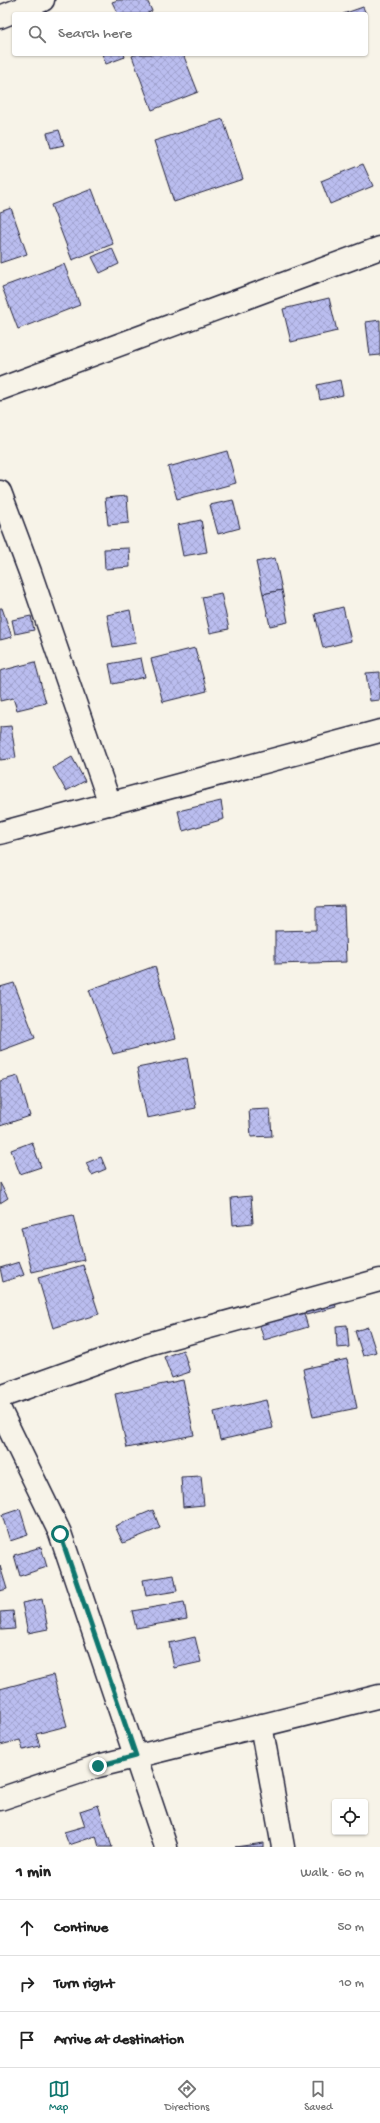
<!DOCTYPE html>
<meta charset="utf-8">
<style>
:root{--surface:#fff;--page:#f6f6f6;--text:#222;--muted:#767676;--line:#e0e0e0;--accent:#0f766e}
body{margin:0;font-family:"Gochi Hand",sans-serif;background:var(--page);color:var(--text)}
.controls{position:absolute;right:12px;bottom:12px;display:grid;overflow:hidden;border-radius:4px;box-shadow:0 1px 3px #0004}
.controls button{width:36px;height:36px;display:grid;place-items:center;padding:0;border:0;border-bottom:1px solid var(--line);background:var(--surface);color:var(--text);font:20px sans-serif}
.stop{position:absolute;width:12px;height:12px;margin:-9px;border:3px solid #0f766e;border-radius:50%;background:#fff}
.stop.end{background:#0f766e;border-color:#fff;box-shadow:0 1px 4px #0008}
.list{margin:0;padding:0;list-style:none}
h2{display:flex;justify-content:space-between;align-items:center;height:52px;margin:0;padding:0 16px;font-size:17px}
h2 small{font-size:13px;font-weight:400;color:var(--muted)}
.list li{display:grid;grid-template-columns:26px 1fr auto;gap:12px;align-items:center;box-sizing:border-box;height:56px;padding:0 16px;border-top:1px solid var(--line)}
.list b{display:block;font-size:15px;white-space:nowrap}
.list em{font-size:13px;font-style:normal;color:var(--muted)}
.icon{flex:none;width:22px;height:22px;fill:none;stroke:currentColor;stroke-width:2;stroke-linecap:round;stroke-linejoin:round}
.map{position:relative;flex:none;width:380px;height:1847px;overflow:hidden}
.search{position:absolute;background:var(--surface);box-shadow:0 1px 3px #0004;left:12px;right:12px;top:12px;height:44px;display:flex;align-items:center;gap:10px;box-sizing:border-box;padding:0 14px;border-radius:4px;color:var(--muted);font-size:15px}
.sheet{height:220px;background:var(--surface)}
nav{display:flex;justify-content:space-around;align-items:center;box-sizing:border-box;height:56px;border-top:1px solid var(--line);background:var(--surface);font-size:11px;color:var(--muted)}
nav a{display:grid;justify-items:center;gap:2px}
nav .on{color:var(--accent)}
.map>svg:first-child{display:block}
.building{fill:url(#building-cross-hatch);stroke:#22223b}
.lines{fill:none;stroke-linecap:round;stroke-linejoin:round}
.minor-casing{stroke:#22223b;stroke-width:25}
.minor{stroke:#f7f3e8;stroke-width:22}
.route{stroke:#0f766e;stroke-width:5}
</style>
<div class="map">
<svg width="380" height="1847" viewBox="0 0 380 1847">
<defs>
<pattern id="building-cross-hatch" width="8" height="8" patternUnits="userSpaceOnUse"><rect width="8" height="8" fill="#babdef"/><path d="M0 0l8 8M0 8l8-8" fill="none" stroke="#a0a2ce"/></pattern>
</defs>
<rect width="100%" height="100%" fill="#f7f3e8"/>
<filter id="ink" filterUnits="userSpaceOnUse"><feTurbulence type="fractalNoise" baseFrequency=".025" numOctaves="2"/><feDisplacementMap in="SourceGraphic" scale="8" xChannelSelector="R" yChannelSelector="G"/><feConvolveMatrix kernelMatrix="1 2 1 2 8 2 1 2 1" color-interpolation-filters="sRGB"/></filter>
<g filter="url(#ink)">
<g class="building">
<path d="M118,0h29l5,11 -6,3h-28l-6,-12z"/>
<path d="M363,7l3,7h-23z"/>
<path d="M102,54h22l1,3 -19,7z"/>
<path d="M137,54h46l15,38 -46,18 -20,-54z"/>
<path d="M223,119l20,60 -69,23 -20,-61z"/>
<path d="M59,130l5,15 -13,3 -4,-15z"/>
<path d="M363,164l10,22 -43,18 -9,-23z"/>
<path d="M92,189l21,55 -41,16 -21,-55z"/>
<path d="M11,208l16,46 -27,9v-51z"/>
<path d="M112,248l7,16 -19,9 -8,-16z"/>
<path d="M64,264l16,41 -62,24 -16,-42z"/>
<path d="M329,298l8,33 -46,11 -8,-33z"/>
<path d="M380,320v35l-10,1 -4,-34z"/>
<path d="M340,380l3,15 -23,5 -3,-15z"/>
<path d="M227,451l9,32 -59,16 -9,-32z"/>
<path d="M127,496l2,27 -21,2 -3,-27z"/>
<path d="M233,500l7,28 -22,6 -8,-29z"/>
<path d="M201,520l6,32 -24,4 -6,-31z"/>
<path d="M129,548l1,19 -25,2 -1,-20z"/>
<path d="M275,558l7,32 -19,4 -7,-32z"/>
<path d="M282,590l6,32 -18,4 -7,-32z"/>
<path d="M221,593l8,36 -19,4 -8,-36z"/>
<path d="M343,607l8,34 -28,7 -8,-34z"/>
<path d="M0,608h2l10,29 -12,3z"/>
<path d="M130,610l6,33 -23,4 -6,-32z"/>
<path d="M31,616l3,14 -19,4 -3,-14z"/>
<path d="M195,648l12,43 -44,11 -12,-43z"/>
<path d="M141,658l4,19 -32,7 -4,-20z"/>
<path d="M35,662l11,41 -29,7 -4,-12 -13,3v-30z"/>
<path d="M380,672v28l-10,1 -4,-28z"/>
<path d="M11,726l5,32 -16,2v-33z"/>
<path d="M72,757l13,24 -19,10 -13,-23z"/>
<path d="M221,801l3,18 -41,12 -5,-20z"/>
<path d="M344,906l2,56 -71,2v-33l41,-1v-23z"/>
<path d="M155,966l21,72 -63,16 -24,-64z"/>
<path d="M14,983l21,55 -35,13v-64z"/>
<path d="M187,1058l9,50 -49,10 -10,-50z"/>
<path d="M18,1076l12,40 -30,10v-45z"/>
<path d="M270,1109l2,27 -21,1 -2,-27z"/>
<path d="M32,1142l9,25 -21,7 -9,-24z"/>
<path d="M101,1157l5,12 -14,6 -6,-12z"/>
<path d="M0,1183l8,15 -8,5z"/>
<path d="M251,1196l2,27 -20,2 -2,-27z"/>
<path d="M73,1215l11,45 -52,12 -11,-45z"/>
<path d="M19,1262l5,13 -21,7 -3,-14z"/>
<path d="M83,1265l16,49 -46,14 -15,-50z"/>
<path d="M334,1297l2,10 -30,8 -3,-10z"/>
<path d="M301,1304l7,23 -44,13 -7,-24z"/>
<path d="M347,1325l2,22 -12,1 -1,-22z"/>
<path d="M368,1327l8,25 -13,4 -8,-25z"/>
<path d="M183,1350l7,22 -18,6 -8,-21z"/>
<path d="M347,1359l10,49 -44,9 -10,-48z"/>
<path d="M183,1380l11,55 -67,13 -12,-54z"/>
<path d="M266,1400l7,28 -53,12 -6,-28z"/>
<path d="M201,1476l3,29 -21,2 -2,-30z"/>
<path d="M20,1509l8,26 -18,6 -8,-26z"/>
<path d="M153,1510l7,18 -37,15 -8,-17z"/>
<path d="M41,1547l6,20 -27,9 -6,-21z"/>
<path d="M0,1566l7,23 -7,2z"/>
<path d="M174,1575l3,16 -31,5 -3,-16z"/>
<path d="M42,1599l6,30 -20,4 -6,-30z"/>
<path d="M184,1602l3,17 -51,9 -4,-17z"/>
<path d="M13,1611l2,18 -14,1 -1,-18z"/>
<path d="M195,1637l6,25 -27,6 -5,-25z"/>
<path d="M53,1675l14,51 -31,8 4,12 -17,4 -3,-10 -20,5v-56z"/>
<path d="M98,1805l14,42h-13l-3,-11 -27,9 -5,-13 21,-6 -5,-15z"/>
<path d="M264,1843v4h-29z"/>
</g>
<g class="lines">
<g class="minor-casing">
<g id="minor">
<path d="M0,17l43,-17"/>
<path d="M0,389l380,-141"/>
<path d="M0,492l30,80 80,232"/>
<path d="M0,833l380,-102"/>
<path d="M0,1397l148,-53 232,-64"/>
<path d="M0,1410l60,123 106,314"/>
<path d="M261,1725l22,122"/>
<path d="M0,1799l98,-33 282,-70"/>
</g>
</g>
<use href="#minor" class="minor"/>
</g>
</g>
<g class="lines" filter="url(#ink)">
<path class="route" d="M60,1534l76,222 -38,10"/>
</g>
</svg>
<div class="controls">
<button><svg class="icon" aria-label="locate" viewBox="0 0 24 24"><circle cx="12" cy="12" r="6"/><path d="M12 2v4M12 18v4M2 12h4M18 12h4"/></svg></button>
</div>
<div class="stop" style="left:60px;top:1534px"></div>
<div class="stop end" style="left:98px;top:1766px"></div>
<div class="search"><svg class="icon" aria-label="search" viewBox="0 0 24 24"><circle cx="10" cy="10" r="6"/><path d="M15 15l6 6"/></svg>Search here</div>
</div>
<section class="sheet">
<h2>1 min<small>Walk · 60 m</small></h2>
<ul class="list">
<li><svg class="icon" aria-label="ahead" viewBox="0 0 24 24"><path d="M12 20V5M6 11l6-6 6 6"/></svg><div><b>Continue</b></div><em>50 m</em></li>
<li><svg class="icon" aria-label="right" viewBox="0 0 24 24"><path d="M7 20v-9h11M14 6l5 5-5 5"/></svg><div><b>Turn right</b></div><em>10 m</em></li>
<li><svg class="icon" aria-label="arrive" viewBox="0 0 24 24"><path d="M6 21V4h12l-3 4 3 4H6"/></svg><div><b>Arrive at destination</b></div></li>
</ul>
</section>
<nav>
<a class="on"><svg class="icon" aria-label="map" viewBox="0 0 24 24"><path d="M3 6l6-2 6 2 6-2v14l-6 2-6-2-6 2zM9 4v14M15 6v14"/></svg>Map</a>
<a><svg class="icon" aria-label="directions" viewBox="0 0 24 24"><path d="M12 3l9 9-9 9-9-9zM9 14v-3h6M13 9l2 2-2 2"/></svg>Directions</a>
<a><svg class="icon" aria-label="saved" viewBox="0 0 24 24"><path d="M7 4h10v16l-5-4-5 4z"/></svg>Saved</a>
</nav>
